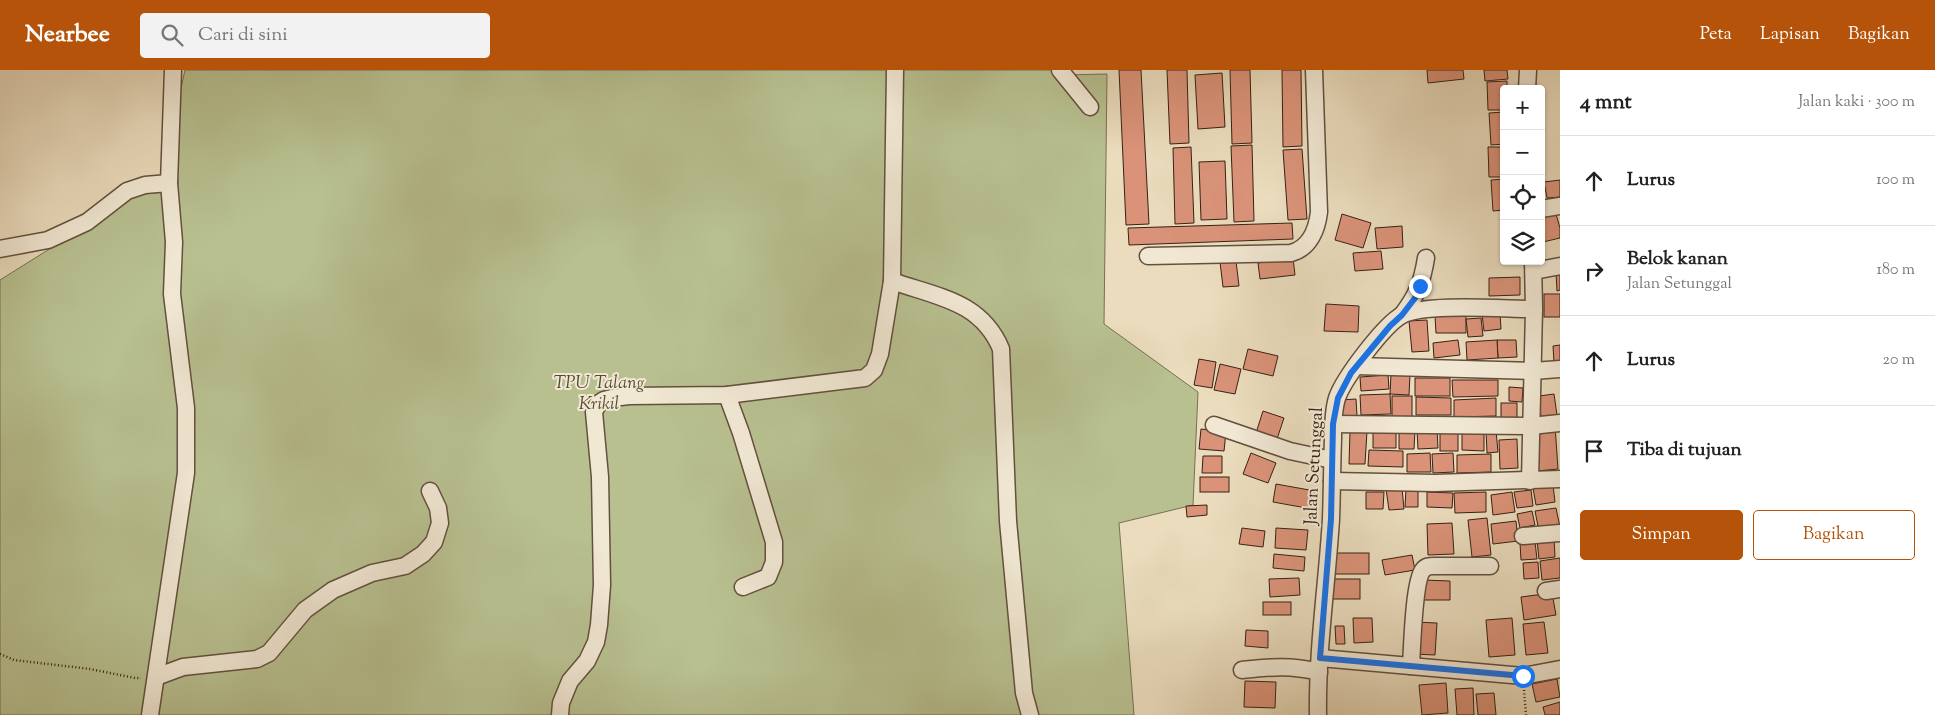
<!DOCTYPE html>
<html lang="id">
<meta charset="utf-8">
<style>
:root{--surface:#fff;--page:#f2f2f2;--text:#222;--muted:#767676;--line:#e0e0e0;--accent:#b45309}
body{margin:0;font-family:"Sorts Mill Goudy",serif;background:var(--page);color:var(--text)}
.controls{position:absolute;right:15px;top:15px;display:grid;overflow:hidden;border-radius:5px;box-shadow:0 1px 4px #0004}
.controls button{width:45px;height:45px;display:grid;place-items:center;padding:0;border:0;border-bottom:1px solid var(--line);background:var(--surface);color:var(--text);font:25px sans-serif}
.stop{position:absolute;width:15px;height:15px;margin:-11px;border:4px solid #1a73e8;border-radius:50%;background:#fff}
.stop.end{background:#1a73e8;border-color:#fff;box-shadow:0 1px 5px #0008}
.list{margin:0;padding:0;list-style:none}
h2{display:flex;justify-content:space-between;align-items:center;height:65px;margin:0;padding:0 20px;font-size:21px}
h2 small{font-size:16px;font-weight:400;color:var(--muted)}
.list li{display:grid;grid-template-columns:32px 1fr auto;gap:15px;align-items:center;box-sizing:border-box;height:90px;padding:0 20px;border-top:1px solid var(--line)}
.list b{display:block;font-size:19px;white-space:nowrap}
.list p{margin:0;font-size:16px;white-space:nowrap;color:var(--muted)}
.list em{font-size:16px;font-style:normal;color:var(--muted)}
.actions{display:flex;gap:10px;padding:15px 20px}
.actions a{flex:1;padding:11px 0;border:1px solid var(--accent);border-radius:5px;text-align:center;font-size:18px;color:var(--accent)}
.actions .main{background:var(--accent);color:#fff}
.icon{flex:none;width:28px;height:28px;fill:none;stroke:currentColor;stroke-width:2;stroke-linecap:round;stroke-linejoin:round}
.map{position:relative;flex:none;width:1560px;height:645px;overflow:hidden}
header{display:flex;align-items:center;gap:30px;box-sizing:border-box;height:70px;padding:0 25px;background:var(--accent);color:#fff}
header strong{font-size:24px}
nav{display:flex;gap:28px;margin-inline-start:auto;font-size:18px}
.search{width:350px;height:45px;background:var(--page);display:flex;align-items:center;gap:12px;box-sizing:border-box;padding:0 18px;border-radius:5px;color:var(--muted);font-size:19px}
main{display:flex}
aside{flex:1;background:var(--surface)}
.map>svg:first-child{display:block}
.green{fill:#b8c090;stroke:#787052}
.building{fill:#da9379;stroke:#382113}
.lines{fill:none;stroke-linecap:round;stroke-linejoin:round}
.minor-casing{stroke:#64503e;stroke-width:19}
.path{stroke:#382113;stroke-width:2.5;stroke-dasharray:1 2.5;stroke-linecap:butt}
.minor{stroke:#f1e8d4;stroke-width:16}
.route{stroke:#1a73e8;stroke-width:6}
.labels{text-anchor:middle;stroke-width:4;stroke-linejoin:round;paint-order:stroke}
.park-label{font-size:18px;font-style:italic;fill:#584932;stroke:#f1e8d4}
.street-label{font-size:18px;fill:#382113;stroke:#f1e8d4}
</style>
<header>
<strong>Nearbee</strong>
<div class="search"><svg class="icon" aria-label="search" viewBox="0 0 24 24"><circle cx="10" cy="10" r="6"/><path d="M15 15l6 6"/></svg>Cari di sini</div>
<nav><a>Peta</a><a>Lapisan</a><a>Bagikan</a></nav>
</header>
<main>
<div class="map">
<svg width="1560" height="645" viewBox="0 0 1560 645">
<rect width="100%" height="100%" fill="#eadcbd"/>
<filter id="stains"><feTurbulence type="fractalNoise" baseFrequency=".004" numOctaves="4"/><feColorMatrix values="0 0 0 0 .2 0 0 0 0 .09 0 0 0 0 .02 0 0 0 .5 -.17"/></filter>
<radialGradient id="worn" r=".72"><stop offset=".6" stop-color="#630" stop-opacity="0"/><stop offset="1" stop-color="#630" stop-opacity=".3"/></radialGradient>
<path class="green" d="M185,0h874l4,5 44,-1 -3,250 94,68 -5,113 -74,18 15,192h-1134v-435l161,-101z"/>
<g class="building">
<path d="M1119,0h22l8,154 -23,1z"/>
<path d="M1167,0h20l2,73 -19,1z"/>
<path d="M1230,0h20l2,73 -20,1z"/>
<path d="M1282,0h19l1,76 -19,1z"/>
<path d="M1427,0h36l1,9 -36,4z"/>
<path d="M1484,0h23l1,9 -23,2z"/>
<path d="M1222,3l3,54 -27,2 -3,-54z"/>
<path d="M1507,11v8h-3v21h-16l-1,-28z"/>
<path d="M1504,42v32l-13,1 -2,-32z"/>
<path d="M1252,75l2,76 -20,1 -3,-76z"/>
<path d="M1191,77l3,76 -19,1 -2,-76z"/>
<path d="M1488,77h16v30h-15z"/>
<path d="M1302,79l5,70 -19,1 -5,-70z"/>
<path d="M1225,91l2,58 -26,1 -2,-58z"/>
<path d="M1504,109v31l-11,1 -2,-31z"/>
<path d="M1560,110v17l-13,1 -3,-16z"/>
<path d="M1342,144l29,9 -8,25 -28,-8z"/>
<path d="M1556,144l4,14v10l-17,4 -2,-9v-15z"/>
<path d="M1292,153l1,16 -164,6 -1,-17z"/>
<path d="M1402,156l1,21 -26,2 -2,-21z"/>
<path d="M1381,181l2,18 -28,2 -2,-18z"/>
<path d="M1293,188l2,17 -35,4 -2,-16z"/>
<path d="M1236,191l3,25 -16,1 -3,-25z"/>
<path d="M1556,202h4v18l-3,1z"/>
<path d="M1520,207v18l-31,1v-18z"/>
<rect x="1544" y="224" width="16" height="23"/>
<path d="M1326,234l33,2 -1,26 -34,-1z"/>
<path d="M1500,243l1,16 -17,2 -2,-17z"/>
<path d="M1466,245v18h-30l-1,-17z"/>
<path d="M1481,248l2,18 -15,1 -2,-18z"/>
<path d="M1427,250l2,31 -17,1 -3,-31z"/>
<path d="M1458,270l2,15 -26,3 -1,-15z"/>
<path d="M1497,270h19l1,17 -19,1z"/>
<path d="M1497,270l1,18 -31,2 -1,-18z"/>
<path d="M1560,275v17l-6,1 -1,-17z"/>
<path d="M1248,279l30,7 -5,20 -30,-7z"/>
<path d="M1199,289l17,3 -4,26 -18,-3z"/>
<path d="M1220,294l21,5 -6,25 -21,-4z"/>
<path d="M1391,304l19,1 -1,20 -19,-1z"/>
<path d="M1388,305l1,14 -28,2 -1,-14z"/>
<rect x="1415" y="308" width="35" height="18"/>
<path d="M1452,310h46v16l-45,1z"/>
<path d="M1509,317l14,1 -1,14 -13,-1z"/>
<path d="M1390,324l1,20 -30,1 -1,-20z"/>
<path d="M1554,324l3,21 -16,2 -2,-21z"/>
<rect x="1392" y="326" width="20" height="21"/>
<path d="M1416,327l35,1v17h-35z"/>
<path d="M1496,328v18l-42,1v-17z"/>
<path d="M1356,329l1,17 -16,1 -1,-17z"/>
<rect x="1501" y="333" width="16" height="16"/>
<path d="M1263,341l21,7 -7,21 -21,-6z"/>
<path d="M1555,355l3,44 -21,2 -2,-44z"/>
<path d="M1201,359l25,3 -2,19 -25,-2z"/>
<path d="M1399,359l16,1 -1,19h-15z"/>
<path d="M1437,359l1,19 -20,1 -1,-19z"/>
<rect x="1440" y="359" width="18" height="22"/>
<path d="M1496,360l2,22 -11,1 -1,-22z"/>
<path d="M1350,361h17l-2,33h-16z"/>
<path d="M1373,361l23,1v16h-23z"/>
<path d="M1462,362l22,1v18l-22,-1z"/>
<path d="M1517,369l1,29 -18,1 -1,-29z"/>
<path d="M1369,380l34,1v16l-35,-1z"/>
<path d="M1251,383l25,10 -8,20 -25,-9z"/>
<path d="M1430,383l1,19h-24v-18z"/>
<path d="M1453,383l1,19 -21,1 -1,-19z"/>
<path d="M1491,384v18l-34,1v-18z"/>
<path d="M1203,386h19v17h-20z"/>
<rect x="1200" y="407" width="29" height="15"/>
<path d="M1276,414l39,7 -3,18 -39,-7z"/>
<path d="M1553,415l2,17 -19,3 -3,-17z"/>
<path d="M1402,418l2,21 -15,1 -3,-21z"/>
<path d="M1406,419h12v18h-13z"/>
<path d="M1531,420l2,16 -16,2 -3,-16z"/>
<path d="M1366,422h18l-1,17h-17z"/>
<path d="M1427,422l26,1 -1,15 -25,-1z"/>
<path d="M1486,422v20l-31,1 -1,-20z"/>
<path d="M1512,422l3,20 -22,3 -2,-20z"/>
<path d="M1207,435v10l-20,2 -1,-11z"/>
<path d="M1556,438l4,19 -21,4 -4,-20z"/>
<path d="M1532,441l3,14 -15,3 -3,-14z"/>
<path d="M1487,448l4,37 -19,2 -4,-37z"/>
<path d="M1516,451l2,20 -25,3 -2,-20z"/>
<path d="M1452,453l2,31 -26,1 -1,-31z"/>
<path d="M1242,458l23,3 -2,16 -24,-3z"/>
<path d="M1276,458l32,2 -2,20 -31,-2z"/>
<path d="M1554,468l1,19 -16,2 -2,-19z"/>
<path d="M1535,472l2,17 -16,1 -1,-17z"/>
<rect x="1333" y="483" width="36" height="21"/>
<path d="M1274,484l31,3 -1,14 -31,-3z"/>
<path d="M1412,485l3,15 -30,5 -3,-15z"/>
<path d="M1560,488v20l-18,2 -2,-19z"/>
<path d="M1538,492l1,16 -15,1 -1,-16z"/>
<path d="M1299,508l1,17 -30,2 -1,-18z"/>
<rect x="1328" y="509" width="32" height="20"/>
<path d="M1423,510l27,1v19h-27z"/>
<path d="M1552,523l4,22 -32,5 -3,-23z"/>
<rect x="1263" y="532" width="28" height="13"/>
<path d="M1353,548h19l1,24 -19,1z"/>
<path d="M1512,548l3,37 -26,2 -3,-37z"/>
<path d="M1414,552l23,1 -2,32 -22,-1z"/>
<path d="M1544,552l4,31 -22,2 -3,-31z"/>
<path d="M1335,556h9l1,18h-9z"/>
<path d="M1246,560l22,1v17l-23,-2z"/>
<path d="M1557,609l3,18 -24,5 -4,-18z"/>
<path d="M1245,611l31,1 -1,26 -31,-1z"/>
<path d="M1446,613l2,30 -26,2 -3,-30z"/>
<path d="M1473,618l1,27h-17l-2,-26z"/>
<path d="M1494,623l2,22h-18l-2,-21z"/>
<path d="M1560,632v13h-15l-2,-8z"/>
</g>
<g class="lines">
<g class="minor-casing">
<g id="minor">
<path d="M1060,0l30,37"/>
<path d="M1527,19l1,-19"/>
<path d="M1541,139l19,-3"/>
<path d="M0,179l48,-9 39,-18 40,-31 18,-6 24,-2"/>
<path d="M1148,186l143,-3c19,-5 26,-24 28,-41l-5,-142"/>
<path d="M1534,201l26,-5"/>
<path d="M892,211c45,16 89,20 109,68l7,172 16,172 6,22"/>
<path d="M1402,245c15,-20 20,-32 24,-57"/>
<path d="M1356,296l177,5 27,-2"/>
<path d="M727,325l14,38 33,109v20l-6,15 -25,10"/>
<path d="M1333,354l198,2 29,-3"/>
<path d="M1214,355l76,26 42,9"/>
<path d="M1332,411l103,2 125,-4"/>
<path d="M1530,411l4,-172 -1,-48"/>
<path d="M1523,466l37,-3"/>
<path d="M1546,521l14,-2"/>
<path d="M1320,588l203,18 37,-7"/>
<path d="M1411,596c1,-17 3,-86 12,-96 3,-4 7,-4 11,-4h56"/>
<path d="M1242,600c30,-3 48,-5 77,2"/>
<path d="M156,607l27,-10 74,-8 12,-6 36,-43 28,-20 39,-17 33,-7 18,-12 11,-12 6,-19 -2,-15 -8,-17"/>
<path d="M150,645l36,-242v-65l-14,-114 2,-52 -5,-59 4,-113"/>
<path d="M560,645l1,-12 9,-22 17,-20 9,-19 3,-17 3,-40 -2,-108 -6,-65 4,-8 6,-4 8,-2 17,-2 98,-1 138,-17 9,-8 6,-16 12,-73 3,-211"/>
<path d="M1318,645c-1,-66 9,-131 13,-196 1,-27 1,-53 2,-80 0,-13 0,-28 4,-41 7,-20 47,-73 65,-83 22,-12 103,-6 132,-6"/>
</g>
</g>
<g class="path">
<path d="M0,584l14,6 76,9 45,9h6"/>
<path d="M1524,620l2,25"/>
</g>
<use href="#minor" class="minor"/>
</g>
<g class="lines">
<path class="route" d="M1420,216l-5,12 -13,17 -12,11 -39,47 -13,25 -5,26 -2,95 -11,139 203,18"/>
</g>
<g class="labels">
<g class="park-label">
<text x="599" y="318">TPU Talang<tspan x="599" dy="21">Krikil</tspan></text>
</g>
<g class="street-label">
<text transform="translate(1313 396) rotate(-87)" y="6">Jalan Setunggal</text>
</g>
</g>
<rect width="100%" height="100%" filter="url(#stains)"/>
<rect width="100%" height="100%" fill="url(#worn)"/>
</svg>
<div class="controls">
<button>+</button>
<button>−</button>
<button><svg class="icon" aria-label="locate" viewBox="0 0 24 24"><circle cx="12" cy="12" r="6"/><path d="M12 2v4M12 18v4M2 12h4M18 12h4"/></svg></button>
<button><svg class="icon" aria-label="layers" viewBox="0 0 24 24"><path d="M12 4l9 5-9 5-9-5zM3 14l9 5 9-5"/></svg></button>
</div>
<div class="stop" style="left:1523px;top:606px"></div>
<div class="stop end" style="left:1420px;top:216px"></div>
</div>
<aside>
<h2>4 mnt<small>Jalan kaki · 300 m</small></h2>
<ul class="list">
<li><svg class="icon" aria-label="ahead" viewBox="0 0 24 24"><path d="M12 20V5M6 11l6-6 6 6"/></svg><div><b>Lurus</b></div><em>100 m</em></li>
<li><svg class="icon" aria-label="right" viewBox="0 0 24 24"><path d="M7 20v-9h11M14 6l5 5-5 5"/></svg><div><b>Belok kanan</b><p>Jalan Setunggal</p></div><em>180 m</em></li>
<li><svg class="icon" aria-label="ahead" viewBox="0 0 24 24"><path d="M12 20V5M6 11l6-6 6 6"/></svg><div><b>Lurus</b></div><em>20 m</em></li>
<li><svg class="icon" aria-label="arrive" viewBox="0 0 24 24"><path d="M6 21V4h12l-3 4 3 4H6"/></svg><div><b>Tiba di tujuan</b></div></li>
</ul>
<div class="actions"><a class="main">Simpan</a><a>Bagikan</a></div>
</aside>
</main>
